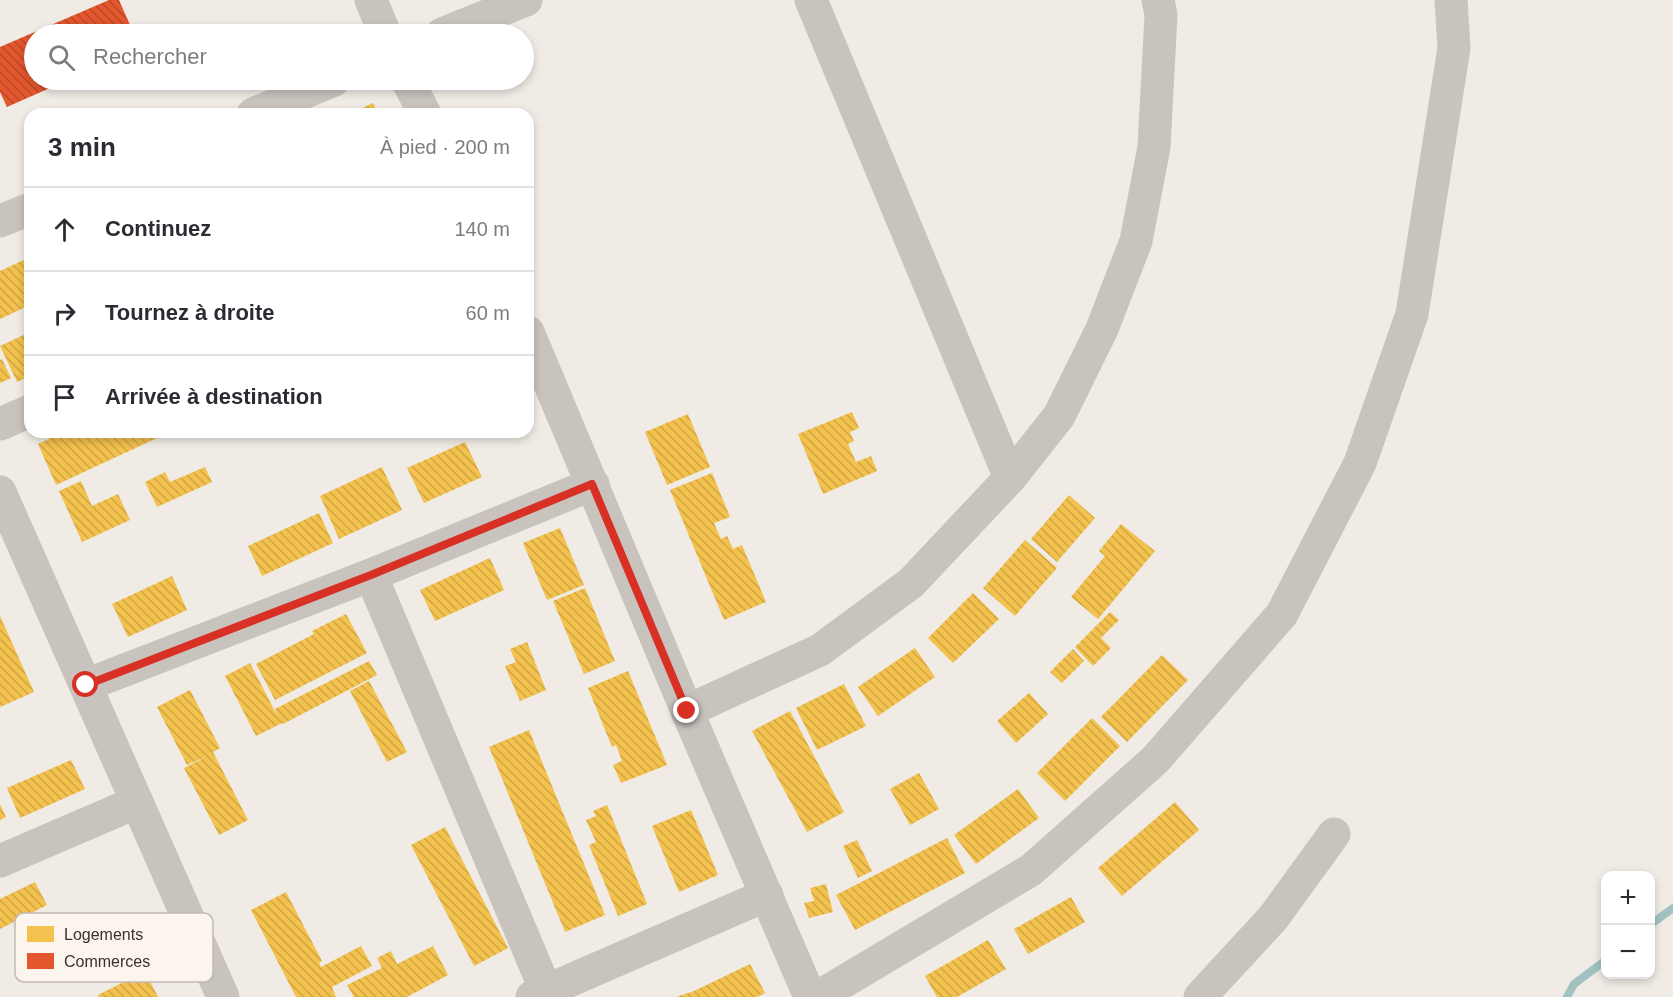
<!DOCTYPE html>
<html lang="fr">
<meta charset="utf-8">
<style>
:root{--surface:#fff;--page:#f7f7f7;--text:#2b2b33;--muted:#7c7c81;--line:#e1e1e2}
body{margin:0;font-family:Arial,sans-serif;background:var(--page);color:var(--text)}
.controls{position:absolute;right:18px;bottom:18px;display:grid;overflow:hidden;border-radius:12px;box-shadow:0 3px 9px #0003}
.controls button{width:54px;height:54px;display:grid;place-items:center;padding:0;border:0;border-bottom:2px solid var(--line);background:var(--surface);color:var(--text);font:30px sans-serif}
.stop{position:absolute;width:18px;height:18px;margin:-14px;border:4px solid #d93025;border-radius:50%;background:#fff}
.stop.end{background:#d93025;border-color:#fff;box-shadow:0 2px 6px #0008}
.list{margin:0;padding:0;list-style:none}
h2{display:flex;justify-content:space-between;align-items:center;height:78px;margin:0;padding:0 24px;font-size:26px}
h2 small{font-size:20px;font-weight:400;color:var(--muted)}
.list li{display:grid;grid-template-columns:39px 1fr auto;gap:18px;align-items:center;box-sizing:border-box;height:84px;padding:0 24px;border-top:2px solid var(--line)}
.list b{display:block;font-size:22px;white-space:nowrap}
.list em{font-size:20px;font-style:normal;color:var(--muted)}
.icon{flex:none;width:33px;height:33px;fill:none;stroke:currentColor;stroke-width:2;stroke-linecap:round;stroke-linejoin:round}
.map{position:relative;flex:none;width:1673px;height:997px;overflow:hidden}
.search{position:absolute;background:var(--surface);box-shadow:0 3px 9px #0003;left:24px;top:24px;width:510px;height:66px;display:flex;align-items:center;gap:15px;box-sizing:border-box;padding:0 21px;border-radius:33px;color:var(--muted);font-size:22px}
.panel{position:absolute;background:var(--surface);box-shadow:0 3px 9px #0003;left:24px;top:108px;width:510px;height:330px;border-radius:18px}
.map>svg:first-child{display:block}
.homes{fill:url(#homes-back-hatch)}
.shops{fill:url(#shops-back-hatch)}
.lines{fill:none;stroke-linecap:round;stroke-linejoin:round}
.stream{stroke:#a1c2c1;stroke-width:8}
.minor{stroke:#c9c3be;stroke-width:33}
.route{stroke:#d93025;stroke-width:8}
.key{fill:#fbf5ee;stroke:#c1bab4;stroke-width:1.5}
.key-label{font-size:16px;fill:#3b302b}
</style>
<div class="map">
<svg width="1673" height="997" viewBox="0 0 1673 997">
<defs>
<pattern id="homes-back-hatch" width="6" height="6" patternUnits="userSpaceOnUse" patternTransform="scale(1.5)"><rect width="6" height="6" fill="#f2c14e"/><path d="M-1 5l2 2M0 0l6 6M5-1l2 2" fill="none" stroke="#d0a644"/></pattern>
<pattern id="shops-back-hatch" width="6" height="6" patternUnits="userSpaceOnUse" patternTransform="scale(1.5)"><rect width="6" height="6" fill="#e4572e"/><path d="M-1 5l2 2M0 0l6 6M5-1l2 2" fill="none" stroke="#ba4827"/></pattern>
</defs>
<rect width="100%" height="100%" fill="#f0ebe5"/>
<g class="homes">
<path d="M373,103l5,11h-29z"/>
<path d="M30,257v48l-30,14v-48z"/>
<path d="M30,332v44l-13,6 -17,-36z"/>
<path d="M2,359l9,19 -11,5v-23z"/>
<path d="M852,412l7,16 -9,4 4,9 -6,3 8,18 15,-6 6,15 -54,23 -25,-60z"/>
<path d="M688,414l22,53 -43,18 -22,-53z"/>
<path d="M64,432h106l-114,53 -18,-41z"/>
<path d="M465,442l17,35 -58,26 -17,-35z"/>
<path d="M205,467l7,15 -55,25 -12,-25 20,-10 5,10z"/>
<path d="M382,467l20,43 -63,29 -19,-43z"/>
<path d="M712,473l18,44 -16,6 7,16 6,-3 6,13 9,-4 24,57 -42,18 -54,-130z"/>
<path d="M81,481l11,25 26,-12 12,26 -48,22 -23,-51z"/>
<path d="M1069,495l26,23 -38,44 -26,-23z"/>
<path d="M319,513l14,30 -71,33 -14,-30z"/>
<path d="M1121,524l34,27 -57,68 -27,-22 34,-41 -6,-5z"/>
<path d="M560,528l24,57 -37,15 -24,-57z"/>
<path d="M1025,540l32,28 -42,48 -32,-28z"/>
<path d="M490,558l14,32 -69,31 -15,-31z"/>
<path d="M172,576l15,34 -59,27 -16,-33z"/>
<path d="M585,588l30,73 -31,13 -31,-73z"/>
<path d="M973,593l26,26 -46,44 -25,-25z"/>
<path d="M1110,612l9,8 -18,18 10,10 -18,18 -18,-19z"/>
<path d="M346,614l21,39 -92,47 -19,-36 58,-30 -2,-3z"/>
<path d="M0,616l34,76 -34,15z"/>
<path d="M527,642l19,48 -26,11 -15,-35 11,-4 -6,-13z"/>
<path d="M915,648l20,29 -57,39 -20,-29z"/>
<path d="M1073,649l11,12 -22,22 -12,-11z"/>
<path d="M1162,655l26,25 -61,62 -26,-25z"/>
<path d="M369,661l8,14 -94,49 -1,-1 -26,13 -31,-60 25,-13 28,54 -3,-8z"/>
<path d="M628,671l39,94 -46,18 -8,-18 9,-4 -6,-16 -4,2 -24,-59z"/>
<path d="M369,681l38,71 -20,10 -37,-71z"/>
<path d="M844,684l22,42 -49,24 -21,-42z"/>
<path d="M190,690l30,58 -7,4 35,68 -29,15 -35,-67 24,-12 -21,9 -30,-58z"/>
<path d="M1029,693l19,21 -32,29 -19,-22z"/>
<path d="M790,711l54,101 -37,20 -55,-101z"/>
<path d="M1092,718l28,28 -55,55 -28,-28z"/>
<path d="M529,730l76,185 -40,17 -76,-185z"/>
<path d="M71,760l14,29 -65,29 -13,-30z"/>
<path d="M919,773l20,36 -29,16 -20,-36z"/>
<path d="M1018,789l21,29 -63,46 -22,-29z"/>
<path d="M1175,802l24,28 -77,66 -24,-28z"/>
<path d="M0,804l6,13 -6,3z"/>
<path d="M607,805l40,99 -29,12 -29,-71 7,-3 -10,-22 10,-4 -3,-5z"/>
<path d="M691,810l27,65 -39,17 -27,-66z"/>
<path d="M445,827l63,121 -34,18 -63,-121z"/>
<path d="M947,838l18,35 -110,57 -19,-35z"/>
<path d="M857,840l15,31 -14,7 -15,-32z"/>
<path d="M35,882l12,23 -47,24v-30z"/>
<path d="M826,884l7,28 -24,6 -5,-15 10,-2 -4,-13z"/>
<path d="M286,892l36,69 -3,2 2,4 40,-21 11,20 -40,21 4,10h-40l-45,-87z"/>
<path d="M1071,897l14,25 -57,32 -14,-25z"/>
<path d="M988,940l18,29 -49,28h-20l-12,-21z"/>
<path d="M433,946l15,29 -41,22h-53l-7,-12 35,-17 -5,-10 14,-7 6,13z"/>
<path d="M750,964l15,29 -8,4h-81l18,-6z"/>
<path d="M145,971l13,26h-59l-1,-2z"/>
</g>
<path class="shops" d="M109,0h10l15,34h-100v46h34l-61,27 -7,-15v-45z"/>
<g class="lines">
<g class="stream">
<path d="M1650,925l23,-17"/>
<path d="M1567,997l7,-13 32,-24"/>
</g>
<g class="minor">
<path d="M371,0l14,34"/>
<path d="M811,0l199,478"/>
<path d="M442,34l84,-34"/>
<path d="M407,80l18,34"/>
<path d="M253,114l81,-34"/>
<path d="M0,221l30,-12"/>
<path d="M528,332l159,379 123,286"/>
<path d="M0,424l30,-13"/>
<path d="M0,492l223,505"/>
<path d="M371,575l175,416"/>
<path d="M86,685l285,-110 222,-91"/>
<path d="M687,711l133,-61 91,-67 99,-105 49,-62 43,-87 34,-88 18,-94 7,-132 -3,-15"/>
<path d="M0,861l137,-59"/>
<path d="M532,997l235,-102"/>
<path d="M818,997l213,-127 124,-110 127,-146 78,-151 52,-149 42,-266 -3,-48"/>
<path d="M1200,997l73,-79 61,-84"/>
</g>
</g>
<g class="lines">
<path class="route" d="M86,685l285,-110 221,-91 95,227"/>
</g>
<rect x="15" y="913" width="198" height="69" rx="9" class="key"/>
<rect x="27" y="926" width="27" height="16" fill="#f2c14e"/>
<rect x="27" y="953" width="27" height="16" fill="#e4572e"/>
<g class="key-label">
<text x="64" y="940">Logements</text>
<text x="64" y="967">Commerces</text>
</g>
</svg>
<div class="controls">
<button>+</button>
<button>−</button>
</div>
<div class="stop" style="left:86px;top:685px"></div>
<div class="stop end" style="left:687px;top:711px"></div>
<div class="search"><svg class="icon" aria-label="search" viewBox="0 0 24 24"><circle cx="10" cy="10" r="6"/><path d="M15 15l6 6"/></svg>Rechercher</div>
<section class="panel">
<h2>3 min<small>À pied · 200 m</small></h2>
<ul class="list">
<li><svg class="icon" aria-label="ahead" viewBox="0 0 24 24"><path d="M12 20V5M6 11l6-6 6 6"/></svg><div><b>Continuez</b></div><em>140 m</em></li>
<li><svg class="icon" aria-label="right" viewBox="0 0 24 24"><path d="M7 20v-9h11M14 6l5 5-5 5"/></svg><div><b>Tournez à droite</b></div><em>60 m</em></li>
<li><svg class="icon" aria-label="arrive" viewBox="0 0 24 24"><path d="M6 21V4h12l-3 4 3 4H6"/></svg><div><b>Arrivée à destination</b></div></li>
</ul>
</section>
</div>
